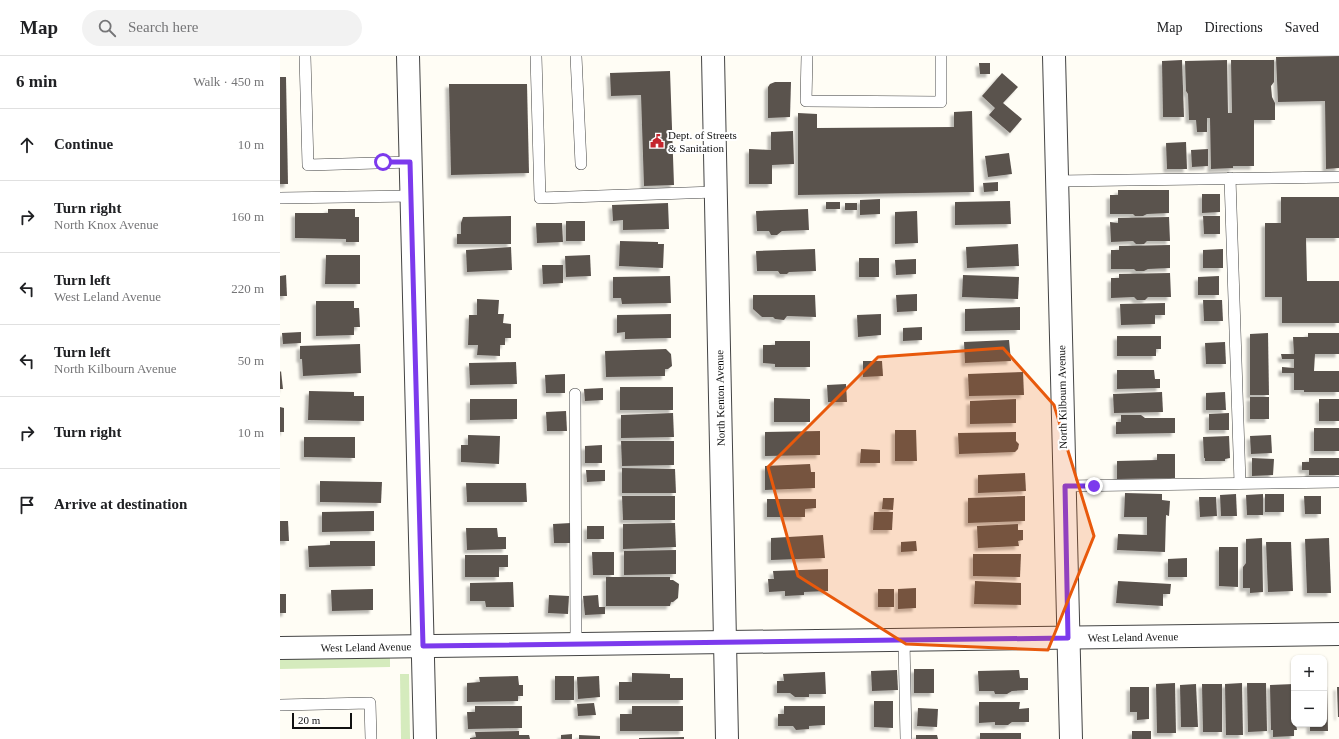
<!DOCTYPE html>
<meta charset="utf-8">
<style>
:root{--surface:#fff;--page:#f2f2f2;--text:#202124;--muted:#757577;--line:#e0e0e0}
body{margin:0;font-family:"Times New Roman",serif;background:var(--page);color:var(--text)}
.controls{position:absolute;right:12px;bottom:12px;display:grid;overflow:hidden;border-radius:8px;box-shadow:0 1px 3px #0004}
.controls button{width:36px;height:36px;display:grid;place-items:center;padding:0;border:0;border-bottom:1px solid var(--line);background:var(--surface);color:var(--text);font:20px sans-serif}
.scale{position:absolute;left:12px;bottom:10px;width:60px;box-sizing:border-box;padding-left:4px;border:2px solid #111;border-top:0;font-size:11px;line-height:14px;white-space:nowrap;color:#111;-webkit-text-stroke:3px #fff;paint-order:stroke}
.stop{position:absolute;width:12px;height:12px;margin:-9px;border:3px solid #7c3aed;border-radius:50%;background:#fff}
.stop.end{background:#7c3aed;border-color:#fff;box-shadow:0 1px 4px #0008}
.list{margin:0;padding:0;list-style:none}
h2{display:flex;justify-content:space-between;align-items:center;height:52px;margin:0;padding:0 16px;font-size:17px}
h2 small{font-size:13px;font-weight:400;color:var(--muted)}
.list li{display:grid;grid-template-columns:26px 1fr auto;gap:12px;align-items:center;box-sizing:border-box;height:72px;padding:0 16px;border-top:1px solid var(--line)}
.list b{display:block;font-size:15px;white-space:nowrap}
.list p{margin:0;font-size:13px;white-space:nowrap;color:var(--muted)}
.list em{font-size:13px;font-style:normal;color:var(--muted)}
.icon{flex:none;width:22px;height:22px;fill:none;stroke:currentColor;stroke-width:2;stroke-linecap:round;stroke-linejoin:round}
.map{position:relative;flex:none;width:1059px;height:683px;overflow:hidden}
header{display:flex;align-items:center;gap:24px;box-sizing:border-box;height:56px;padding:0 20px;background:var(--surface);border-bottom:1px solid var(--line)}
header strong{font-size:19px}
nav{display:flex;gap:22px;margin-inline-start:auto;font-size:14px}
.search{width:280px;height:36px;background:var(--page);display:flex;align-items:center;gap:10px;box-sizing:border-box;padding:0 14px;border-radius:22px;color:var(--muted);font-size:15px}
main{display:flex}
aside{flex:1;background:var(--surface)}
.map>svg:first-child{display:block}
.grass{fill:#d5ebbd}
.building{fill:#5a524d;filter:url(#shadow)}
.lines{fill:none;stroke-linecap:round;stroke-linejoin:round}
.service-casing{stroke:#444;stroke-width:12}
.minor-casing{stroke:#444;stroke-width:24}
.service{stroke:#fff;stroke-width:11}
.minor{stroke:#fff;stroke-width:22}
.route{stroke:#7c3aed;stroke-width:5}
.marked{fill:#e8590c;fill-opacity:0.2;stroke:#e8590c;stroke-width:3;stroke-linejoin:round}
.labels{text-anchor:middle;stroke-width:4;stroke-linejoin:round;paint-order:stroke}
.poi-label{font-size:11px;fill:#111;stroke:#fff;text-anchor:start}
.street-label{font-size:11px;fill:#111;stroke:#fff}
</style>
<header>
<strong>Map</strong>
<div class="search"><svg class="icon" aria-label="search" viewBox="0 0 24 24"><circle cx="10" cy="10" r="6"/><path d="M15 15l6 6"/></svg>Search here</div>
<nav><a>Map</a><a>Directions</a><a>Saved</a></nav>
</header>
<main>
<aside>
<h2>6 min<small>Walk · 450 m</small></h2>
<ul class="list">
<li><svg class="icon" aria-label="ahead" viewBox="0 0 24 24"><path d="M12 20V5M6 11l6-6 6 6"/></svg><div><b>Continue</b></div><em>10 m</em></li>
<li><svg class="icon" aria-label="right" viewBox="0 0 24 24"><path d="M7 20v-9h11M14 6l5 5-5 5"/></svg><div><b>Turn right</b><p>North Knox Avenue</p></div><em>160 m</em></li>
<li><svg class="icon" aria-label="left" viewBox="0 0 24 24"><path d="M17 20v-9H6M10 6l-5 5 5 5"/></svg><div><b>Turn left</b><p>West Leland Avenue</p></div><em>220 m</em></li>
<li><svg class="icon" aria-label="left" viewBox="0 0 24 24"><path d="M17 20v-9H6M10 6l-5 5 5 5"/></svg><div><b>Turn left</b><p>North Kilbourn Avenue</p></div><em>50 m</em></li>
<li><svg class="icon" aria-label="right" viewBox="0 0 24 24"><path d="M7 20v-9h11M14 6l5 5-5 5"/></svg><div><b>Turn right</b></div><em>10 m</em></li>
<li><svg class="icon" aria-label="arrive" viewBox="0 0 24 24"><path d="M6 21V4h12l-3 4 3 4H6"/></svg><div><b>Arrive at destination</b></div></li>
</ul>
</aside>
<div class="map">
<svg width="1059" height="683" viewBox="0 0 1059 683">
<defs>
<filter id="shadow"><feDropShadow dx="-3.5" dy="3.5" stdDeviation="1" flood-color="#0004"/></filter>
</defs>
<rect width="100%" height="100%" fill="#fffdf5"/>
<g class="grass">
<path d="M110,599v12l-110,2v-12z"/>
<path d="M120,618h9l1,65h-9z"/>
</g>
<g class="building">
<path d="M1059,0v112l-13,1 -1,-68 -47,1 -2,-45z"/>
<path d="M902,4l2,57h-21l-1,-56z"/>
<path d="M947,4l1,53h4l-1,-53h43v22l-3,4 1,11 3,6v17h-21v46h-21v2l-22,1 -1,-51h-3v14h-10l-1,-12h-7l-1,-26 -2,-3 -1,-30z"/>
<path d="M699,7h11v11h-10z"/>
<path d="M390,15l4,114 -30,1 -3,-91 -30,1 -1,-23z"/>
<path d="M722,17l16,14 -15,16 19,16 -12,14 -21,-18 6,-7 -13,-12z"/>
<path d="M0,21h6l2,107h-8z"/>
<path d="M495,26h16l-1,35 -22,1v-31l2,-3z"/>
<path d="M169,28h78l2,89 -78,2z"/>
<path d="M692,55l2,81 -176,3v-82l19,1v14l137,-1v-15z"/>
<path d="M513,75l1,33 -22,1v19h-23v-35l22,1v-18z"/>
<path d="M906,86l1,27h-20l-1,-26z"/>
<path d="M928,93v17l-16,1 -1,-17z"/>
<path d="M729,97l3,21 -24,3 -3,-21z"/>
<path d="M718,126v9l-14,1 -1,-9z"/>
<path d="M838,134h51v23l-22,1 -4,2h-8l-2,-2h-23v-19h8z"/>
<path d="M922,138h18v18l-18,1z"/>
<path d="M1001,141h58v41h-33l1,43h32v42h-57v-26h-17v-74h16z"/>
<path d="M600,143v15l-20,1v-15z"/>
<path d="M730,145l1,23 -56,1v-23z"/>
<rect x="546" y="146" width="14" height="7"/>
<path d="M388,147l1,26 -46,1v-10l-10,1 -1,-16z"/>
<rect x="565" y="147" width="12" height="7"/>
<path d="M48,153h27v8h4v25h-13v-3l-51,-1v-25h33z"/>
<path d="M528,153l1,21 -27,1 -5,4h-6l-2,-4h-12l-1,-20z"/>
<path d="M637,155l1,32 -23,1v-32z"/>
<path d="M231,160v28h-54v-10h4v-11l2,-6z"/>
<path d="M923,160h17v18h-16z"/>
<path d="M889,161l1,24h-23l-3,3h-8l-3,-3 -22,1 -1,-20 8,1v-5z"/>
<rect x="286" y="165" width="19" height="20"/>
<path d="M256,167h26l1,19 -26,1z"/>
<path d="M340,185l38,1v2h6l-1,24 -44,-2z"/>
<path d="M738,188l1,22 -52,2 -1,-21z"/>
<path d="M890,189v23l-22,1 -4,2h-8l-2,-2h-23v-19h8v-4z"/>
<path d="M231,191l1,23 -45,2 -1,-22z"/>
<path d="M535,193l1,22 -27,1 -2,2h-7l-2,-3h-21l-1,-20z"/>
<path d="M943,193v19h-20v-18z"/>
<path d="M46,199h34v29h-35z"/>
<path d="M310,199l1,21 -25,1 -1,-21z"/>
<rect x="579" y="202" width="20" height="19"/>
<path d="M636,203v15l-20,1 -1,-15z"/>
<path d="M262,209h21v18l-20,1z"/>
<path d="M890,217l1,24h-23l-3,3h-8l-3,-3 -23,1v-20h8v-4z"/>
<path d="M6,219l1,21h-7v-20z"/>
<path d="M683,219l56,2 -1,22 -56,-2z"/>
<path d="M390,220l1,27 -49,1 -1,-6h-8v-21z"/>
<path d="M939,220v19h-21v-18z"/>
<path d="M637,238v17l-20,1 -1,-17z"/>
<path d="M473,239h62l1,22 -29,-1 -3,4 -9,-1 -2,-2h-11l-9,-8z"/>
<path d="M197,243l22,1 -1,14h6l-1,9 8,1v14h-6v7h-5v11l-23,-1 1,-10h-10l1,-30h8z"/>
<path d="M923,244h19l1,21h-19z"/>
<path d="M36,245h38v7h5l1,19h-6v8l-38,1z"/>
<path d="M885,247v12h-10v9l-34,1 -1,-21z"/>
<path d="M740,251v23l-55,1v-22z"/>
<path d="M391,258v24l-46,1v-7l-8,1v-18z"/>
<path d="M601,258v21l-23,2 -1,-22z"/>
<path d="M642,271v13l-19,1v-13z"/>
<path d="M21,276v11l-18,1 -1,-11z"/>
<path d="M988,277l1,62h-19v-61z"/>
<path d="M1028,277h31v21h-24l-1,17h25v21h-35v-2h-10v-17h-12v-6l12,1v-9h-12l-1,-5h13l-1,-17h15z"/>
<path d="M837,280h44v13h-5v7h-39z"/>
<path d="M729,284l2,21 -46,2 -1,-21z"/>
<path d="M495,285h35v26h-35v-3l-12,-1v-18h12z"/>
<path d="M945,286l1,22h-20l-1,-21z"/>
<path d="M80,288l1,29 -58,3 -1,-17h-2v-13z"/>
<path d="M386,293l5,5 1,12 -4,3h-3v7l-59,1 -1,-26z"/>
<path d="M583,305h19l1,15 -20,1z"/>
<path d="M236,306l1,22 -47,1 -1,-22z"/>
<path d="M837,314h37l1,9h5v9l-43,1z"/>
<path d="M1,315l2,18h-3v-17z"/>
<path d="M743,316l1,23 -55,1 -1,-22z"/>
<path d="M285,318v19h-19l-1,-18z"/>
<path d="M566,328l1,18h-19l-1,-17z"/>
<rect x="340" y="331" width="53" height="23"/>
<path d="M323,332v12l-18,1 -1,-12z"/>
<path d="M29,335l45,1v4h10v25l-56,-1z"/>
<path d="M882,336l1,20 -49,1 -1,-19z"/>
<path d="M945,336l1,18h-20v-17z"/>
<rect x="970" y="341" width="19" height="22"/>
<path d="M494,342l36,1v23h-36z"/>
<path d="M190,343h47v20l-47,1z"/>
<path d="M736,343v24l-46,1v-23z"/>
<rect x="1039" y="343" width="20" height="22"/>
<path d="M0,351l4,1v24h-4z"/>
<path d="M286,355l1,20h-20l-1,-19z"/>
<path d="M393,357l1,24 -53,1v-23z"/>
<path d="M949,357v17h-20v-16z"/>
<path d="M841,359h20l4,3h30v15l-59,1v-12h5z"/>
<rect x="1034" y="372" width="25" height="23"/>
<path d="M615,374h21l1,31h-22z"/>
<path d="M540,375v24l-55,1v-24z"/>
<path d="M736,376v9l3,3 -1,5 -3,3 -56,2 -1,-21z"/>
<path d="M188,379l32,1 -1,28 -38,-2v-17h7z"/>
<path d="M991,379l1,18 -21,1 -1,-18z"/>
<path d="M949,380l1,22 -5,1v2h-20v-3h-1l-1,-21z"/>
<path d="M24,381h51v21l-51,-1z"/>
<path d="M341,385h53v24l-52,1z"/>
<path d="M322,389v18h-17v-17z"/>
<path d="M581,393l19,1v13h-20z"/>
<path d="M877,398h18v24l-58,1v-18l40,-1z"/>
<path d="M972,402l22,1 -1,16 -21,1z"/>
<path d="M1029,402h30v17h-30v-5h-7v-8h7z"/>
<path d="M530,408l1,8h4v16l-50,2v-24z"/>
<path d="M342,412l53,1 1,24h-54z"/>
<path d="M306,414h19v11l-18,1z"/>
<path d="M745,417l1,18 -48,2v-18z"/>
<path d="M40,425l62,1 -1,21 -61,-1z"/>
<path d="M186,427h60l1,19h-60z"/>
<path d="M845,437l37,1v6l8,1 -1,15 -3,-1 -1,37 -48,-2 1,-16 29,1v-18h-23z"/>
<path d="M956,438l1,22h-16l-1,-21z"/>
<path d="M983,438v21h-16l-1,-20z"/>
<rect x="985" y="438" width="19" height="18"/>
<path d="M342,440h53v24h-52z"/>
<path d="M745,440v25l-57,2v-25z"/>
<path d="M1024,440h17v18h-16z"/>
<path d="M919,441h17l1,19 -17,1z"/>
<path d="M603,442h11l-1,12 -11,-1z"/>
<path d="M487,443h49v9l-11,1v8h-38z"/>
<path d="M94,455v20l-52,1v-20z"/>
<path d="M594,456h19l-1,18h-19z"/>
<path d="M0,465h8l1,20h-9z"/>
<path d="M291,467v20h-17l-1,-19z"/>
<path d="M395,467l1,24 -53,2v-25z"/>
<path d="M738,468v6h5v10l-5,1 1,5 -41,2 -1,-22z"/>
<rect x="307" y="470" width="17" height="13"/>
<path d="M186,472h31l1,9h8v12l-39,1z"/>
<path d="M543,479l2,23 -54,2v-22z"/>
<path d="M982,482l1,54 -13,1v-5h-7v-21l3,-4v-24z"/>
<path d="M1049,482l2,55h-24l-2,-54z"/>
<path d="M50,485h45v25l-66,1 -1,-21 22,-1z"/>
<path d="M636,485l1,10 -16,1v-10z"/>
<path d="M986,486h25l2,49 -25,1z"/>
<path d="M939,491h19v40l-19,-1z"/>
<path d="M396,494v24l-52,1v-24z"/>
<path d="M312,496h22v23h-21z"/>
<path d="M693,498h48l-1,23 -47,-1z"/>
<path d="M185,499h43v12h-9v10h-34z"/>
<path d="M907,502v19h-19v-18z"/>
<path d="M548,513v22l-24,1v3l-19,1v-5l-16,1 -1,-13h6l-1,-8z"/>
<path d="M326,521h64v3h3l6,4 -1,14 -5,4h-2l-1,4h-64z"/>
<path d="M695,525l46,2v22l-47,-1z"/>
<path d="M838,525l53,3 -1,10h-7v12l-47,-3z"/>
<path d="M233,526l1,25h-28l-1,-6h-15v-18z"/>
<path d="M636,532v20l-18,1v-20z"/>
<path d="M93,533v21l-41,1 -1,-21z"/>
<rect x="598" y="533" width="16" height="18"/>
<rect x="0" y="538" width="6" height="19"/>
<path d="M269,539l20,1 -1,18 -20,-1z"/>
<path d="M318,539l1,12h6v7l-20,1 -2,-19z"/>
<rect x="634" y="613" width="20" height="24"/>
<path d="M617,614l1,20 -26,1 -1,-20z"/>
<path d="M739,614l1,8h8v12l-16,1 -5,3h-12l-1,-3h-15l-1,-20z"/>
<path d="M545,616l1,22h-17v3h-14l-5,-4h-13v-12h7l-1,-7z"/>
<path d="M352,617l38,1v4h13v22h-64v-18h13z"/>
<path d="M238,620l1,9h4v11h-5v5l-51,1v-19l13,-1 -1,-5z"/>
<rect x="275" y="620" width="19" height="24"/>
<path d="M319,620l1,21 -22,2 -1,-22z"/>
<path d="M895,627l1,50h-19l-1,-49z"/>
<path d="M962,627l1,52h-17l-1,-51z"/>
<path d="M967,627h19l1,48 -19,1z"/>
<path d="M916,628l2,43h-17l-1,-42z"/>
<path d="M922,628h20v48h-19z"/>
<path d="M1014,628v40h2l1,6h-3v6l-21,1v-7h-2l-1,-45z"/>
<path d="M1044,630h3l1,45h-18v-7h14z"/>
<path d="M850,631h19v32l-12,1v-8h-7z"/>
<path d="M1057,631h2v30h-1z"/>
<path d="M594,645h19v27l-19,-1z"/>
<path d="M699,646h41l-1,7 10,-1v14h-17l-4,3h-13v-3l-16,1z"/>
<path d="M314,647l2,12 -18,1 -1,-12z"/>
<path d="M195,650h47v22l-54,1 -1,-17h8z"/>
<path d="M352,650h51v25h-63v-17h12z"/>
<path d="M504,650h41v19l-16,1v3l-13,1 -3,-4h-15v-12h6z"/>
<path d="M638,652l20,1 -1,18 -20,-1z"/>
<path d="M239,675v4h10l1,4h-60v-1l6,-1 -1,-5z"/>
<rect x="852" y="675" width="19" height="8"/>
<rect x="700" y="677" width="41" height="6"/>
<path d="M292,678v5h-11v-4z"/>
<path d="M299,679l21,1v3h-21z"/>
<path d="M636,679h21l1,4h-22z"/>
<path d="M404,681v2h-45v-1z"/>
</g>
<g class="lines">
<g class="service-casing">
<g id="service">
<path d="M25,0l3,109 103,-3"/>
<path d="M256,0l4,142 175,-6"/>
<path d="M296,0l5,108"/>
<path d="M527,0l-1,45 135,1v-46"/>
<path d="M950,122l10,305"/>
<path d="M777,125l282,-4"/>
<path d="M0,142l132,-2"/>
<path d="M295,338l1,250"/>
<path d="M785,430l274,-4"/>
<path d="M624,584l2,99"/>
<path d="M0,649l90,-2 1,36"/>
</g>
</g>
<g class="minor-casing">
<g id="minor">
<path d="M128,0l17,683"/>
<path d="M433,0l14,683"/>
<path d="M774,0l17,683"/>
<path d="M0,592l1059,-14"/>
</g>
</g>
<use href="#service" class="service"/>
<use href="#minor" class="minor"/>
</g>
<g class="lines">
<path class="route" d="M103,106h27l13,484 645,-8 -3,-152h29"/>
</g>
<path class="marked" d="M723,292l51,57 40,131 -46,114 -142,-6 -108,-68 -30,-109 110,-110z"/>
<defs>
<g id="civic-bare" transform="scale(1.08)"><path d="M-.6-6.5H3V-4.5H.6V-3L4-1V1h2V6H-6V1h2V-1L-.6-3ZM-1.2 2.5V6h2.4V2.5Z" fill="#c4262e" stroke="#fff" stroke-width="2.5" paint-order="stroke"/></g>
</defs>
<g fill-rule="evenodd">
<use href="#civic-bare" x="377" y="85"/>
</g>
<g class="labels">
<g class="poi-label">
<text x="388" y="83">Dept. of Streets<tspan x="388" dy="13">&amp; Sanitation</tspan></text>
</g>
<g class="street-label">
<text transform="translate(782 341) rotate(-91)" y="4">North Kilbourn Avenue</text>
<text transform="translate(440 342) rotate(-91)" y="4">North Kenton Avenue</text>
<text transform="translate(853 581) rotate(-1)" y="4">West Leland Avenue</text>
<text transform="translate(86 591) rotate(-1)" y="4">West Leland Avenue</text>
</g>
</g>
</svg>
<div class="controls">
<button>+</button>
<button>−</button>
</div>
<div class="scale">20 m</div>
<div class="stop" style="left:103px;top:106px"></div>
<div class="stop end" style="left:814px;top:430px"></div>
</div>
</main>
